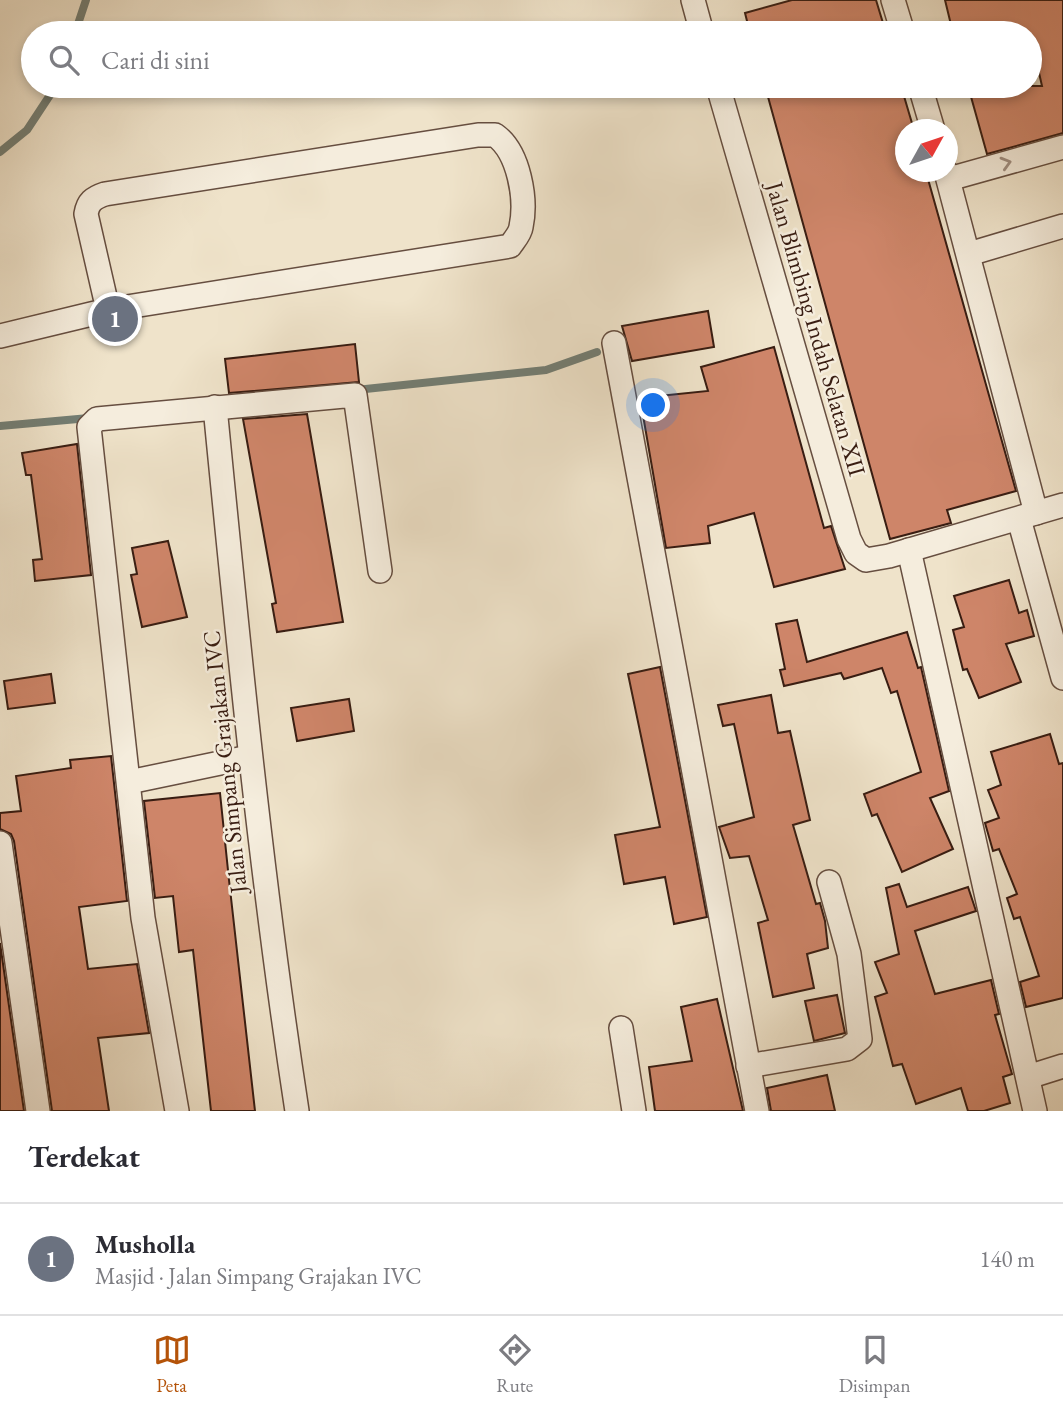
<!DOCTYPE html>
<html lang="id">
<meta charset="utf-8">
<style>
:root{--surface:#fff;--page:#f2f2f3;--text:#2b2b33;--muted:#7c7c81;--line:#e1e1e2;--accent:#b45309}
body{margin:0;font-family:"EB Garamond",serif;background:var(--page);color:var(--text)}
.compass{position:absolute;left:895px;top:119px;width:63px;height:63px;border-radius:50%;background:var(--surface);box-shadow:0 4px 10px #0003;rotate:50deg}
.you{position:absolute;left:654px;top:406px;width:24px;height:24px;margin:-18px;border:5px solid #fff;border-radius:50%;background:#1a73e8;box-shadow:0 0 0 10px #1a73e833}
.badge{display:grid;place-items:center;width:46px;height:46px;border-radius:50%;background:var(--accent);color:#fff;font-size:23px;font-weight:700}
.pin{position:absolute;translate:-50% -50%;border:4px solid #fff;box-shadow:0 2px 7px #0006}
.list{margin:0;padding:0;list-style:none}
h2{display:flex;justify-content:space-between;align-items:center;height:91px;margin:0;padding:0 28px;font-size:30px}
h2 small{font-size:23px;font-weight:400;color:var(--muted)}
.list li{display:grid;grid-template-columns:46px 1fr auto;gap:21px;align-items:center;box-sizing:border-box;height:112px;padding:0 28px;border-top:2px solid var(--line)}
.list b{display:block;font-size:26px;white-space:nowrap}
.list p{margin:0;font-size:23px;white-space:nowrap;color:var(--muted)}
.list em{font-size:23px;font-style:normal;color:var(--muted)}
.icon{flex:none;width:38px;height:38px;fill:none;stroke:currentColor;stroke-width:2;stroke-linecap:round;stroke-linejoin:round}
.map{position:relative;flex:none;width:1063px;height:1111px;overflow:hidden}
.search{position:absolute;background:var(--surface);box-shadow:0 4px 10px #0003;left:21px;right:21px;top:21px;height:77px;display:flex;align-items:center;gap:18px;box-sizing:border-box;padding:0 24px;border-radius:38px;color:var(--muted);font-size:26px}
.sheet{height:203px;background:var(--surface)}
nav{display:flex;justify-content:space-around;align-items:center;box-sizing:border-box;height:98px;border-top:2px solid var(--line);background:var(--surface);font-size:19px;color:var(--muted)}
nav a{display:grid;justify-items:center;gap:4px}
nav .on{color:var(--accent)}
.map>svg:first-child{display:block}
.lines{fill:none;stroke-linecap:round;stroke-linejoin:round}
.stream{stroke:#737e74;stroke-width:8}
.building{fill:#ce8569;stroke:#391d12;stroke-width:2}
.street-casing{stroke:#664e40;stroke-width:26}
.street{stroke:#f5eddd;stroke-width:23}
.oneway{stroke:#a08f82}
.labels{text-anchor:middle;stroke-width:5;stroke-linejoin:round;paint-order:stroke}
.street-label{font-size:24px;fill:#391d12;stroke:#f5eddd}
</style>
<div class="map">
<svg width="1063" height="1111" viewBox="0 0 1063 1111">
<rect width="100%" height="100%" fill="#efe3ca"/>
<filter id="stains"><feTurbulence type="fractalNoise" baseFrequency=".00286" numOctaves="4"/><feColorMatrix values="0 0 0 0 .2 0 0 0 0 .09 0 0 0 0 .02 0 0 0 .5 -.17"/></filter>
<radialGradient id="worn" r=".72"><stop offset=".6" stop-color="#630" stop-opacity="0"/><stop offset="1" stop-color="#630" stop-opacity=".3"/></radialGradient>
<g class="lines">
<g class="stream">
<path d="M75,33l11,-33"/>
<path d="M0,152l27,-22 29,-44"/>
<path d="M356,390l190,-20 51,-18"/>
<path d="M0,426l89,-8"/>
</g>
</g>
<g class="building">
<path d="M792,0h84l10,33h-136l-5,-20z"/>
<path d="M945,0h118v133l-76,21 -19,-68h74l-12,-53h-77z"/>
<path d="M765,86h136l13,44h-8v42h20l90,319 -69,19 4,13 -61,16z"/>
<path d="M708,311l6,36 -82,14 -10,-35z"/>
<path d="M355,344l4,38 -130,11 -4,-34z"/>
<path d="M774,347l50,181 7,-2 14,43 -71,18 -20,-74 -46,13 2,17 -44,5 -26,-150 68,-7 -7,-24z"/>
<path d="M307,414l36,208 -66,10 -5,-28 4,-1 -33,-184z"/>
<path d="M77,444l14,131 -56,6 -2,-21 9,-1 -11,-84h-5l-4,-22z"/>
<path d="M168,541l19,76 -45,10 -11,-52 6,-1 -5,-26z"/>
<path d="M1009,580l10,33 8,-3 7,26 -28,8 15,38 -42,16 -12,-29 -4,1 -10,-40 11,-3 -10,-31z"/>
<path d="M797,620l10,42 100,-30 11,36 3,-1 28,124 -19,7 23,51 -51,23 -25,-58 -5,2 -8,-22 57,-22 -24,-81 -6,2 -9,-25 -38,11 -3,-6 -57,13 -4,-16 5,-1 -9,-45z"/>
<path d="M660,667l47,250 -33,7 -9,-47 -41,7 -9,-49 45,-8 -32,-153z"/>
<path d="M51,674l4,29 -47,6 -4,-28z"/>
<path d="M771,695l7,38 12,-2 20,89 -17,5 23,79 4,-1 5,18 3,27 -21,6 7,34 -41,9 -15,-74 10,-3 -19,-64 -19,2 -11,-31 35,-10 -20,-93 -11,2 -5,-21z"/>
<path d="M349,699l5,32 -57,10 -6,-33z"/>
<path d="M1050,734l9,30 4,-1v235l-37,9 -6,-25 19,-6 -19,-59 -6,2 -7,-21 10,-4 -18,-45 -6,2 -8,-28 14,-5 -11,-28 13,-5 -10,-33z"/>
<path d="M111,756l16,145 -48,6 9,62 49,-5 12,69 -51,5 11,73h-57l-38,-270 -3,-7 -11,-5v-16l21,-2 -5,-35 55,-8 -1,-8z"/>
<path d="M220,793l9,87 26,231h-44l-18,-161 -14,2 -6,-56 -18,2 -11,-97z"/>
<path d="M899,884l8,23 61,-20 8,24 -61,20 20,63 56,-14 8,34 -4,1 17,59 -9,3 7,26 -26,8h-16l-7,-23 -45,16 -14,-40 -9,2 -18,-69 12,-4 -12,-31 24,-8 -13,-66z"/>
<path d="M0,943l24,168h-24z"/>
<path d="M837,995l8,38 -31,8 -9,-40z"/>
<path d="M717,999l26,112h-88l-6,-44 43,-6 -11,-54z"/>
<path d="M827,1075l8,36h-64l-4,-23z"/>
</g>
<g class="lines">
<g class="street-casing">
<g id="street">
<path d="M693,0l9,33"/>
<path d="M893,0l10,33"/>
<path d="M718,86l131,453 7,14 10,7 23,-4 174,-51"/>
<path d="M920,86l13,44"/>
<path d="M946,172l90,341"/>
<path d="M949,179l114,-32"/>
<path d="M969,254l94,-28"/>
<path d="M0,336l108,-26 402,-64c4,-6 10,-12 11,-19 6,-28 -2,-75 -26,-92h-17l-373,59c-12,4 -17,8 -19,20l22,96"/>
<path d="M614,343l143,768"/>
<path d="M215,407c23,235 46,470 82,704"/>
<path d="M1019,519l44,159"/>
<path d="M909,550l126,561"/>
<path d="M129,782l120,-25"/>
<path d="M0,843l38,268"/>
<path d="M621,1028l13,83"/>
<path d="M748,1066l99,-17 13,-10 -11,-85 -20,-72"/>
<path d="M1028,1077l35,-11"/>
<path d="M177,1111l-34,-193 -54,-491 8,-8 258,-24 25,176"/>
</g>
</g>
<use href="#street" class="street"/>
</g>
<defs><path id="oneway-chevron" d="M-2-3.5L2.5 0L-2 3.5" fill="none" stroke-width="1.6" stroke-linecap="round" stroke-linejoin="round" transform="scale(1.75)"/></defs>
<use class="oneway" href="#oneway-chevron" transform="translate(1006 163) rotate(-16)"/>
<g class="labels">
<g class="street-label">
<text transform="translate(816 329) rotate(74)" y="8">Jalan Blimbing Indah Selatan XII</text>
<text transform="translate(225 762) rotate(-96)" y="8">Jalan Simpang Grajakan IVC</text>
</g>
</g>
<rect width="100%" height="100%" filter="url(#stains)"/>
<rect width="100%" height="100%" fill="url(#worn)"/>
</svg>
<svg class="compass" viewBox="-18 -18 36 36"><path d="M0-13l5 13h-10z" fill="#e53935"/><path d="M0 13l5-13h-10z" fill="#7c7c81"/></svg>
<div class="you"></div>
<div class="pin badge" style="left:115px;top:319px;background:#6b7280">1</div>
<div class="search"><svg class="icon" aria-label="search" viewBox="0 0 24 24"><circle cx="10" cy="10" r="6"/><path d="M15 15l6 6"/></svg>Cari di sini</div>
</div>
<section class="sheet">
<h2>Terdekat<small></small></h2>
<ul class="list">
<li><span class="badge" style="background:#6b7280">1</span><div><b>Musholla</b><p>Masjid · Jalan Simpang Grajakan IVC</p></div><em>140 m</em></li>
</ul>
</section>
<nav>
<a class="on"><svg class="icon" aria-label="map" viewBox="0 0 24 24"><path d="M3 6l6-2 6 2 6-2v14l-6 2-6-2-6 2zM9 4v14M15 6v14"/></svg>Peta</a>
<a><svg class="icon" aria-label="directions" viewBox="0 0 24 24"><path d="M12 3l9 9-9 9-9-9zM9 14v-3h6M13 9l2 2-2 2"/></svg>Rute</a>
<a><svg class="icon" aria-label="saved" viewBox="0 0 24 24"><path d="M7 4h10v16l-5-4-5 4z"/></svg>Disimpan</a>
</nav>
